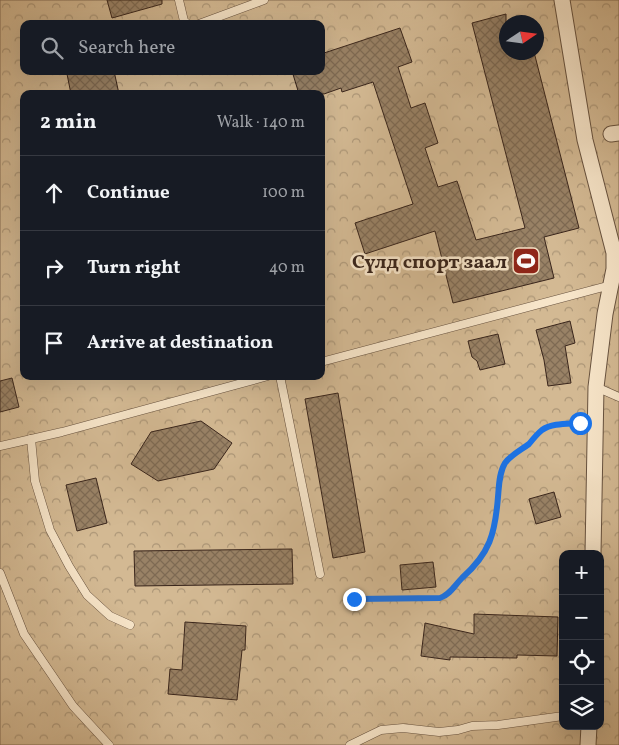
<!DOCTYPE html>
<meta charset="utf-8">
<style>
:root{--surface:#171b24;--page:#242831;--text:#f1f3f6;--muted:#9ea1a6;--line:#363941}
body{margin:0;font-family:Vollkorn,serif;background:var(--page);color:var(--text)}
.controls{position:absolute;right:15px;bottom:15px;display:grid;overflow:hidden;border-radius:10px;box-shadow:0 5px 20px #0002}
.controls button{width:45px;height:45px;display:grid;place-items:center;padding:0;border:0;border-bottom:1px solid var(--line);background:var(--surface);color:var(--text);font:25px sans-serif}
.compass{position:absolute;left:499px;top:15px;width:45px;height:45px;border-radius:50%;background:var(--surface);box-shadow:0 5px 20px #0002;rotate:77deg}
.stop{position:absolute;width:15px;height:15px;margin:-11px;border:4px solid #1a73e8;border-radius:50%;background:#fff}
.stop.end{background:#1a73e8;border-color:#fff;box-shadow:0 1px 5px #0008}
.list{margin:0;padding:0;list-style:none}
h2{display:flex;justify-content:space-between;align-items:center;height:65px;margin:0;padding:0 20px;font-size:21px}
h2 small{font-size:16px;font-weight:400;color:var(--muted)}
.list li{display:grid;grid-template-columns:32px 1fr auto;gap:15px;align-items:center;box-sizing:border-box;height:75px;padding:0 20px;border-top:1px solid var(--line)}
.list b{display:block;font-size:19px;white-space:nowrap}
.list em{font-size:16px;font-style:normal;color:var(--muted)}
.icon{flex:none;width:28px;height:28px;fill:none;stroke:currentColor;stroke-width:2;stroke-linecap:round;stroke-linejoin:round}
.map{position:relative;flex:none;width:619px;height:745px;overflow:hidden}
.search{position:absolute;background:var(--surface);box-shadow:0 5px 20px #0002;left:20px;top:20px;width:305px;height:55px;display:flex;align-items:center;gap:12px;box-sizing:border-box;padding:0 18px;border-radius:10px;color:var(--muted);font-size:19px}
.panel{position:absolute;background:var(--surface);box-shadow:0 5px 20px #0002;left:20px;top:90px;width:305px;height:290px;border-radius:10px}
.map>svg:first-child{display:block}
.park{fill:url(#park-crowns);stroke:#866f57;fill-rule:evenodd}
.building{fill:url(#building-cross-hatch);stroke:#39251b}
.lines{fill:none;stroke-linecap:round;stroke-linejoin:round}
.service-casing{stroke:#67523f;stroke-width:9}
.minor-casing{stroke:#67523f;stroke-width:17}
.path{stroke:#39251b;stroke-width:3;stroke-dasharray:4 2.5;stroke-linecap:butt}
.service{stroke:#f7e5c9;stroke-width:8}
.minor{stroke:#f7e5c9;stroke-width:15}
.route{stroke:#1a73e8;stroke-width:6}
.labels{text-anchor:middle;stroke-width:5;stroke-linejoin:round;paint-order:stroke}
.poi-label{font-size:20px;font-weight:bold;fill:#39251b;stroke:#f7e5c9;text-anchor:end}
</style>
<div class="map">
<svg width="619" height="745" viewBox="0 0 619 745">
<defs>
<pattern id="park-crowns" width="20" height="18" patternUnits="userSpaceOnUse" patternTransform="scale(1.25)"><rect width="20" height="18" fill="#d3b993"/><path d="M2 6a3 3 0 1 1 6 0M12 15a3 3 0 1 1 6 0" fill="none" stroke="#ac9677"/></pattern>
<pattern id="building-cross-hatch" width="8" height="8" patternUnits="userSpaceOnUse" patternTransform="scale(1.25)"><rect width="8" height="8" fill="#998266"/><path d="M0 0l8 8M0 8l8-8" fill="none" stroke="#7e6a53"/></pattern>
</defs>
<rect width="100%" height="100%" fill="#f2d7ac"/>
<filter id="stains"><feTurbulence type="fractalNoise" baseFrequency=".004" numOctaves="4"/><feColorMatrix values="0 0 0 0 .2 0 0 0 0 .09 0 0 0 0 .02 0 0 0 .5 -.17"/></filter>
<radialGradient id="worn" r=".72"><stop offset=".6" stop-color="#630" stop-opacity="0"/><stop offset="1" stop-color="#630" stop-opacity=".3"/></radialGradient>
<path class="park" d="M0,0h619v745h-619zM506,22h30v30h-30zM24,24h297v47h-297zM24,94h297v282h-297zM563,554h37v172h-37z"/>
<g class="building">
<path d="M107,0h55v4l-50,14z"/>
<path d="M506,14v38h28l45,176 -35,9 10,41 -101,25 -18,-72 -70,23 -10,-31 58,-19 -40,-122 -31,10 -1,-4 -17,6h-25l-7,-23h29v-17l79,-26 12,34 -14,5 13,41 14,-5 13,40 -13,5 13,39 19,-6 19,59 49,-12 -53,-205z"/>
<path d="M78,71h36l5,23h-48l-4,-20z"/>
<path d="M570,321l5,22 -10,3 6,37 -23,3 -4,-26 -8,-30z"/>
<path d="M498,334l7,30 -25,6 -3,-9 -5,-4 -4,-16z"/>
<path d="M12,378l7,29 -19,5v-31z"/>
<path d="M338,393l27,159 -32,6 -28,-159z"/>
<path d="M201,421l31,22 -18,26 -56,12 -27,-17 20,-32z"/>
<path d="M96,478l11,45 -30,8 -11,-46z"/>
<path d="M554,492l7,25 -25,7 -7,-25z"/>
<path d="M292,549l1,35 -158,2 -1,-35z"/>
<path d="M433,562l3,25 -34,3 -2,-25z"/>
<path d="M474,614l84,3 -1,39 -40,-1v3l-67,-1v3l-29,-4 4,-33 49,11z"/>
<path d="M185,622l61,4 -1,24h-3l-5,50 -69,-6 2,-25 12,1z"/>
</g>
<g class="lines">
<g class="service-casing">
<g id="service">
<path d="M179,0l5,21 4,3"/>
<path d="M199,24l65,-24"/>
<path d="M321,362l290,-77"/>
<path d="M280,376l40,198"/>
<path d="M596,387l23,10"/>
<path d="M31,439l4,42 15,49 19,36 18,29 23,21 20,9"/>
<path d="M0,446l62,-14 206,-56"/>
<path d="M0,573l24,61 49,72 36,39"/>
<path d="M350,745l31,-15 22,-2 36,4 19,-2 14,-4 26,-1 65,-9"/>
</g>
</g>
<g class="minor-casing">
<g id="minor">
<path d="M562,0l23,140 29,113v16l-9,45 -9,73 -3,167"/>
<path d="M611,134l8,-1"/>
<path d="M588,745l1,-19"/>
</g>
</g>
<path class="path" d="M354,599l86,-1c10,-3 15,-13 22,-20 30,-27 33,-43 36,-81 1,-11 1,-24 7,-34 6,-9 16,-13 24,-20 4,-4 8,-10 13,-13 10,-7 26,-6 38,-7"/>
<use href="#service" class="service"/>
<use href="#minor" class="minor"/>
</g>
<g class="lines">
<path class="route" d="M354,599l86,-1c10,-3 15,-13 22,-20 28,-25 33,-44 36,-81 1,-11 1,-24 7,-34 6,-8 16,-13 24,-19 4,-5 8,-10 13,-14 10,-7 26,-6 38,-7"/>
</g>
<defs>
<g id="stadium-square" transform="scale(1.4375)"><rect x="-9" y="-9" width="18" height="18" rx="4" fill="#8f2418" stroke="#f7e5c9"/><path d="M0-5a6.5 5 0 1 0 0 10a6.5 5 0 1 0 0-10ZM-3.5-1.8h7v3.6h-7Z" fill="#fff"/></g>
</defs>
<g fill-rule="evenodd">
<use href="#stadium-square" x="526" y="261"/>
</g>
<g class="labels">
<g class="poi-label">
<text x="507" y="268">Сүлд спорт заал</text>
</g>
</g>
<rect width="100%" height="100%" filter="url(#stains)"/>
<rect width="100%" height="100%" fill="url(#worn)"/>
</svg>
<div class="controls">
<button>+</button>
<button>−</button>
<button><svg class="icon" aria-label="locate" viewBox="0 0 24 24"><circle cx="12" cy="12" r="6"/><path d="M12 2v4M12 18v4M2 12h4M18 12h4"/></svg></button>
<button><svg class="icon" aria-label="layers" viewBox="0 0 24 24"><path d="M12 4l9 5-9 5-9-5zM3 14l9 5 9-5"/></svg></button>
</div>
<svg class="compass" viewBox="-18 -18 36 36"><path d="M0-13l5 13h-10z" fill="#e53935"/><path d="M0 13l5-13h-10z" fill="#9ea1a6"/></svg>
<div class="stop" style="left:580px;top:423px"></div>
<div class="stop end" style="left:354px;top:599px"></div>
<div class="search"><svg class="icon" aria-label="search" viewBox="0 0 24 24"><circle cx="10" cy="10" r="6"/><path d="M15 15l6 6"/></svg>Search here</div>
<section class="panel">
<h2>2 min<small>Walk · 140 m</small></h2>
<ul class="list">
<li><svg class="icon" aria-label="ahead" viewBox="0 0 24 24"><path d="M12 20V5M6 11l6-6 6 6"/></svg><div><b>Continue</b></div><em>100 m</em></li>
<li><svg class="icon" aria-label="right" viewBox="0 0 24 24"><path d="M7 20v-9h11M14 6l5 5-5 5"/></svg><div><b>Turn right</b></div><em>40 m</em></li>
<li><svg class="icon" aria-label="arrive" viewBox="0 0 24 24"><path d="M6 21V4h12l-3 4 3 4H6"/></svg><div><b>Arrive at destination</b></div></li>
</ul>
</section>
</div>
